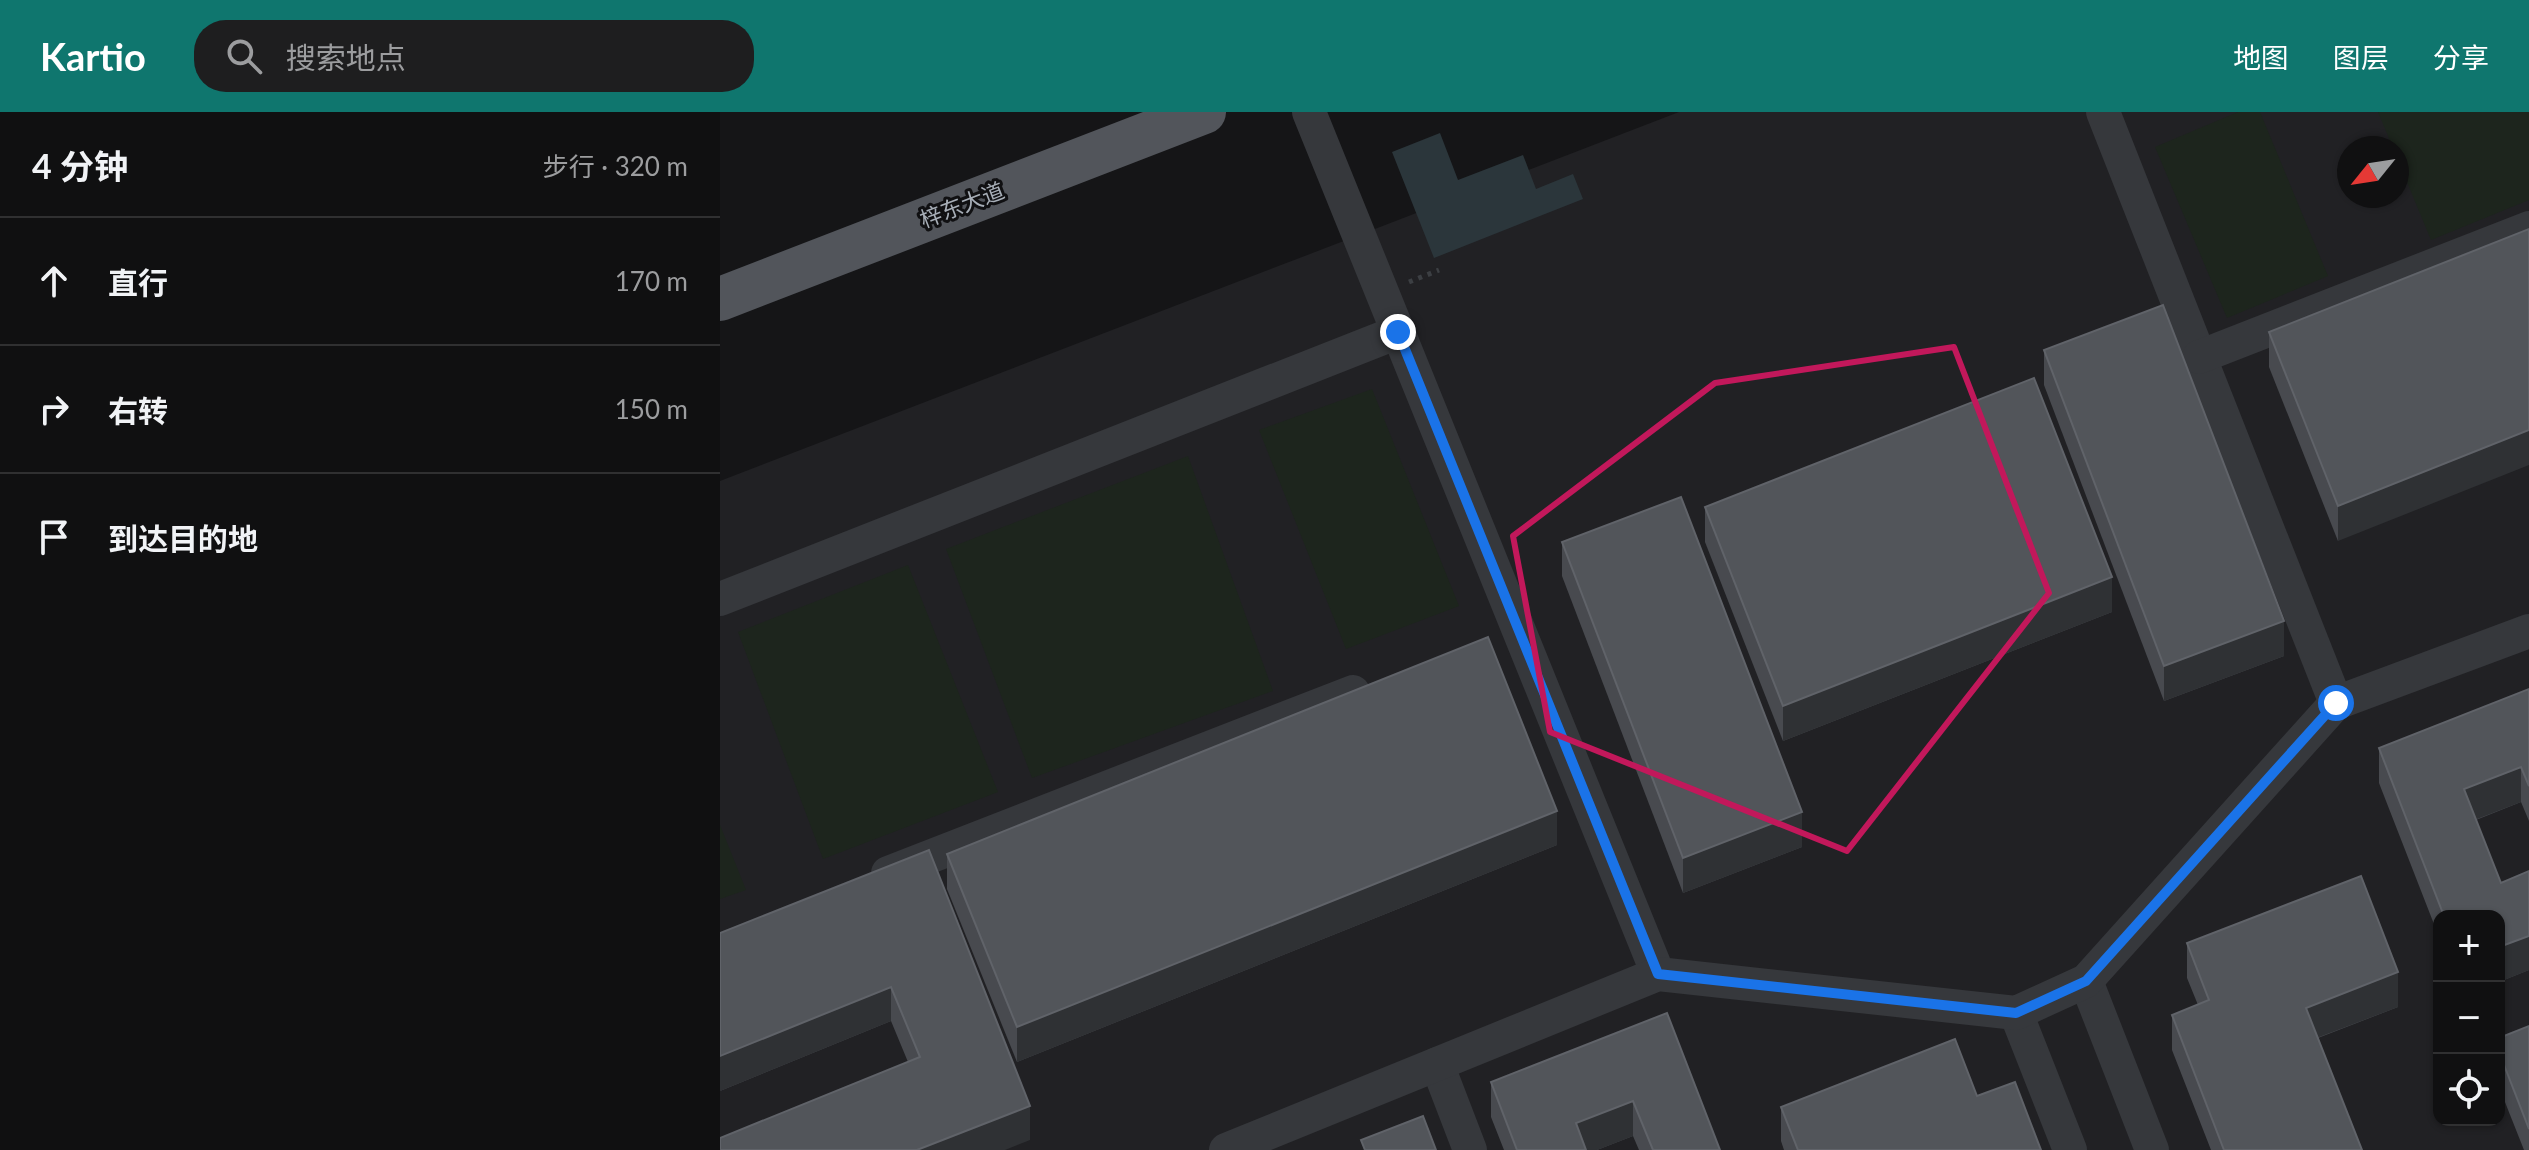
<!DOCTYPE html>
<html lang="zh">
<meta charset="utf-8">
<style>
:root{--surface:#101011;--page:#1e1e1f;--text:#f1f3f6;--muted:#9c9d9f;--line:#303031;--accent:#0f766e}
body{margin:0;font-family:Lato,"Noto Sans SC",sans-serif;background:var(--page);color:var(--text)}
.controls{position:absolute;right:24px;bottom:24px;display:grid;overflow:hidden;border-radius:16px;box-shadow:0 2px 6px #0004}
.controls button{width:72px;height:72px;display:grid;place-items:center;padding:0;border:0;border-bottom:2px solid var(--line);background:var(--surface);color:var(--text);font:40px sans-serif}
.compass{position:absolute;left:1617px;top:24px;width:72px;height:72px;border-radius:50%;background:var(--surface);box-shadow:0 2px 6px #0004;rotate:240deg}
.stop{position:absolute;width:24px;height:24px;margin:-18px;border:6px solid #1a73e8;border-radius:50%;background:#fff}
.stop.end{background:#1a73e8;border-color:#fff;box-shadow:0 2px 8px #0008}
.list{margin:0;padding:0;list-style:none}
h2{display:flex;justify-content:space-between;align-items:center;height:104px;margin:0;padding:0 32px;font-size:34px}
h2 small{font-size:26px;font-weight:400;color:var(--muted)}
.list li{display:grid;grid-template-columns:52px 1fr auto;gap:24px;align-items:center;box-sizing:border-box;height:128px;padding:0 32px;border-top:2px solid var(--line)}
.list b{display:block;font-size:30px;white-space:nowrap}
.list em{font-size:26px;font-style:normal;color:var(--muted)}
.icon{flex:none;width:44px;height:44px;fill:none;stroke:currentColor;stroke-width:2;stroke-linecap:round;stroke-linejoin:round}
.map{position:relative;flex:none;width:1809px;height:1038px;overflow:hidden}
header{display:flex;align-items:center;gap:48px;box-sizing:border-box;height:112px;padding:0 40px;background:var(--accent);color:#fff}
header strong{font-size:38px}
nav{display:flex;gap:44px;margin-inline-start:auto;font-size:28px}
.search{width:560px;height:72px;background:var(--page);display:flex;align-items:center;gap:20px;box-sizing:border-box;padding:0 28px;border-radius:32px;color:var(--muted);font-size:30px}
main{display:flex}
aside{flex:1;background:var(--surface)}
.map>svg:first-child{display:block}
.built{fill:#212124;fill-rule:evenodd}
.green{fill:#1d251d}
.water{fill:#2b363b}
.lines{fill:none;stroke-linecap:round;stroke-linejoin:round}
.path{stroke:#3c3f43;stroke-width:5;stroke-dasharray:4 6;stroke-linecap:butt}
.minor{stroke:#36383c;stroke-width:34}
.major{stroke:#52555b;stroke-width:44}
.wall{fill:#484a4f}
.shaded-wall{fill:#2f3134}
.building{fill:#52555a;stroke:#606369;stroke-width:2}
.route{stroke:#1a73e8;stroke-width:10}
.marked{fill:none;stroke:#c2185b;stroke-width:6;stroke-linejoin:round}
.labels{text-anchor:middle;stroke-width:6;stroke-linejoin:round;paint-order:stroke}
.street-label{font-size:22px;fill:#a7aeb7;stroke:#101012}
</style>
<header>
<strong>Kartio</strong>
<div class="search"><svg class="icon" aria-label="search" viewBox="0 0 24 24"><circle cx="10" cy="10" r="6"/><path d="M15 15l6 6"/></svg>搜索地点</div>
<nav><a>地图</a><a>图层</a><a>分享</a></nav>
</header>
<main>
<aside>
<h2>4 分钟<small>步行 · 320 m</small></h2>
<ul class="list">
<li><svg class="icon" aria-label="ahead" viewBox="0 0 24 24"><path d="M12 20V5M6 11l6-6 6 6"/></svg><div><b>直行</b></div><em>170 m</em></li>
<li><svg class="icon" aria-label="right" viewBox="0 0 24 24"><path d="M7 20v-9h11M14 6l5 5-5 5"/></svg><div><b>右转</b></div><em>150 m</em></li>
<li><svg class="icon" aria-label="arrive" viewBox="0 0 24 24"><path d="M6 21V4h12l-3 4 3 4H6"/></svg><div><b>到达目的地</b></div></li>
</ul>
</aside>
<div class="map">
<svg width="1809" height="1038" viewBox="0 0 1809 1038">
<rect width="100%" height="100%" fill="#151517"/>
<path class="built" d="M959,0h850v1038h-1809v-669zM1629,36h48v48h-48zM1719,804h60v204h-60z"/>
<g class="green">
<path d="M1518,0h22l68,164 -101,42 -72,-171z"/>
<path d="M1658,0h151v88l-98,40 -34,-82v-10h-4z"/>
<path d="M652,277l87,217 -113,43 -87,-219z"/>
<path d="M468,344l85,235 -241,87 -86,-229z"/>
<path d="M188,453l90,227 -175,67 -85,-227z"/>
<path d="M0,713l26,65 -26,9z"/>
</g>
<path class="water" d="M720,21l18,47 65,-25 13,34 37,-15 10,25 -149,59 -42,-106z"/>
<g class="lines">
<path class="path" d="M689,170l30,-12"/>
<g class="minor">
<path d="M589,0l349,862"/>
<path d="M1383,0l233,591"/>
<path d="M1479,245l330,-129"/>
<path d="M0,487l678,-267"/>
<path d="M168,761l465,-181"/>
<path d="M1366,869l66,169"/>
<path d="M1296,901l54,137"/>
<path d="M717,952l33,86"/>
<path d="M506,1038l432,-176 358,39 70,-32 250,-278 193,-72"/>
</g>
<path class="major" d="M0,187l484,-187"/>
</g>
<g class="wall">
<path d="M1809,117l-191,312 -69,-174v-35z"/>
<path d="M1324,238l240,306 -120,45 -120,-316z"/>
<path d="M985,395l407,105 -329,129 -78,-199z"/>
<path d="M842,430l240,305 -119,46 -121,-317z"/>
<path d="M1809,577v132l-8,-19 -45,18 25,63 28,-12v99l-30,12v-66h-60v21l-60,-154v-35z"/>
<path d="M837,733l-540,217 -70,-173v-35z"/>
<path d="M209,738l101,290 -122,-78 -17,-41 -171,70z"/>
<path d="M1467,831l211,64 -80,31 44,112h-151l-39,-100v-35l26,-10 -11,-27z"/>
<path d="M947,901l53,137h-81l-6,-14 -36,14h-93l-13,-33v-35z"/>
<path d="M1809,914v124h-5l-25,-63v-49z"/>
<path d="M1257,984l64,54h-257l-3,-9v-34z"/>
</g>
<g class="shaded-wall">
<path d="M1809,318v35l-191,76v-35z"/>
<path d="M1392,465v35l-329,129v-35z"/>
<path d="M1564,509v35l-120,45v-35z"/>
<path d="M1801,655v35l-57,22v-35z"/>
<path d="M837,699v34l-540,217v-35z"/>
<path d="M1082,700v35l-119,46v-35z"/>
<path d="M1809,824v34l-30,12v-35z"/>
<path d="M1678,860v35l-92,35v-34z"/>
<path d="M171,875v34l-171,70v-35z"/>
<path d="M913,989v35l-36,14h-21v-27z"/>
<path d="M310,994v34l-25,10h-88z"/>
</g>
<g class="building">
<path d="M1809,117v201l-191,76 -69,-174z"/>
<path d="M1443,193l121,316 -120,45 -120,-316z"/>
<path d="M1314,266l78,199 -329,129 -78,-199z"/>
<path d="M961,385l121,315 -119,46 -121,-316z"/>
<path d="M768,525l69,174 -540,216 -70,-173z"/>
<path d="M1809,577v97l-8,-19 -57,22 37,94 28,-12v65l-30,11v-31h-55l-65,-168z"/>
<path d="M209,738l101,256 -113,44h-197v-12l200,-81 -29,-70 -171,69v-123z"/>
<path d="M1641,764l37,96 -92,36 56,142h-138l-52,-135 37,-15 -22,-57z"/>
<path d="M947,901l53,137h-67l-20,-49 -57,22 10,27h-69l-26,-68z"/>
<path d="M1809,914v103l-30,-77v-14z"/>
<path d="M1235,927l22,57 38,-14 26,68h-243l-17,-43z"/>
<path d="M703,1004l13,34h-71l-4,-10z"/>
</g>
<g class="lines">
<path class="route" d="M678,220l260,642 358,39 70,-32 250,-278"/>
</g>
<path class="marked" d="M1234,235l95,246 -202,258 -297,-119 -37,-196 202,-153z"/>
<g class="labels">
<g class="street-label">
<text transform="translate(242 93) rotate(-21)" y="8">梓东大道</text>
</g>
</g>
</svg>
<div class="controls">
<button>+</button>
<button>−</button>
<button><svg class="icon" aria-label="locate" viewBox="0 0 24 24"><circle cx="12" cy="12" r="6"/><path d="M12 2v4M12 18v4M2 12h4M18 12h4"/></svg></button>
</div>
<svg class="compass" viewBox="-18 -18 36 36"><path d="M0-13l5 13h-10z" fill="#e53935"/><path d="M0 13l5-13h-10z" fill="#9c9d9f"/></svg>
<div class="stop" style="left:1616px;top:591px"></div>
<div class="stop end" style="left:678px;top:220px"></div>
</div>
</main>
